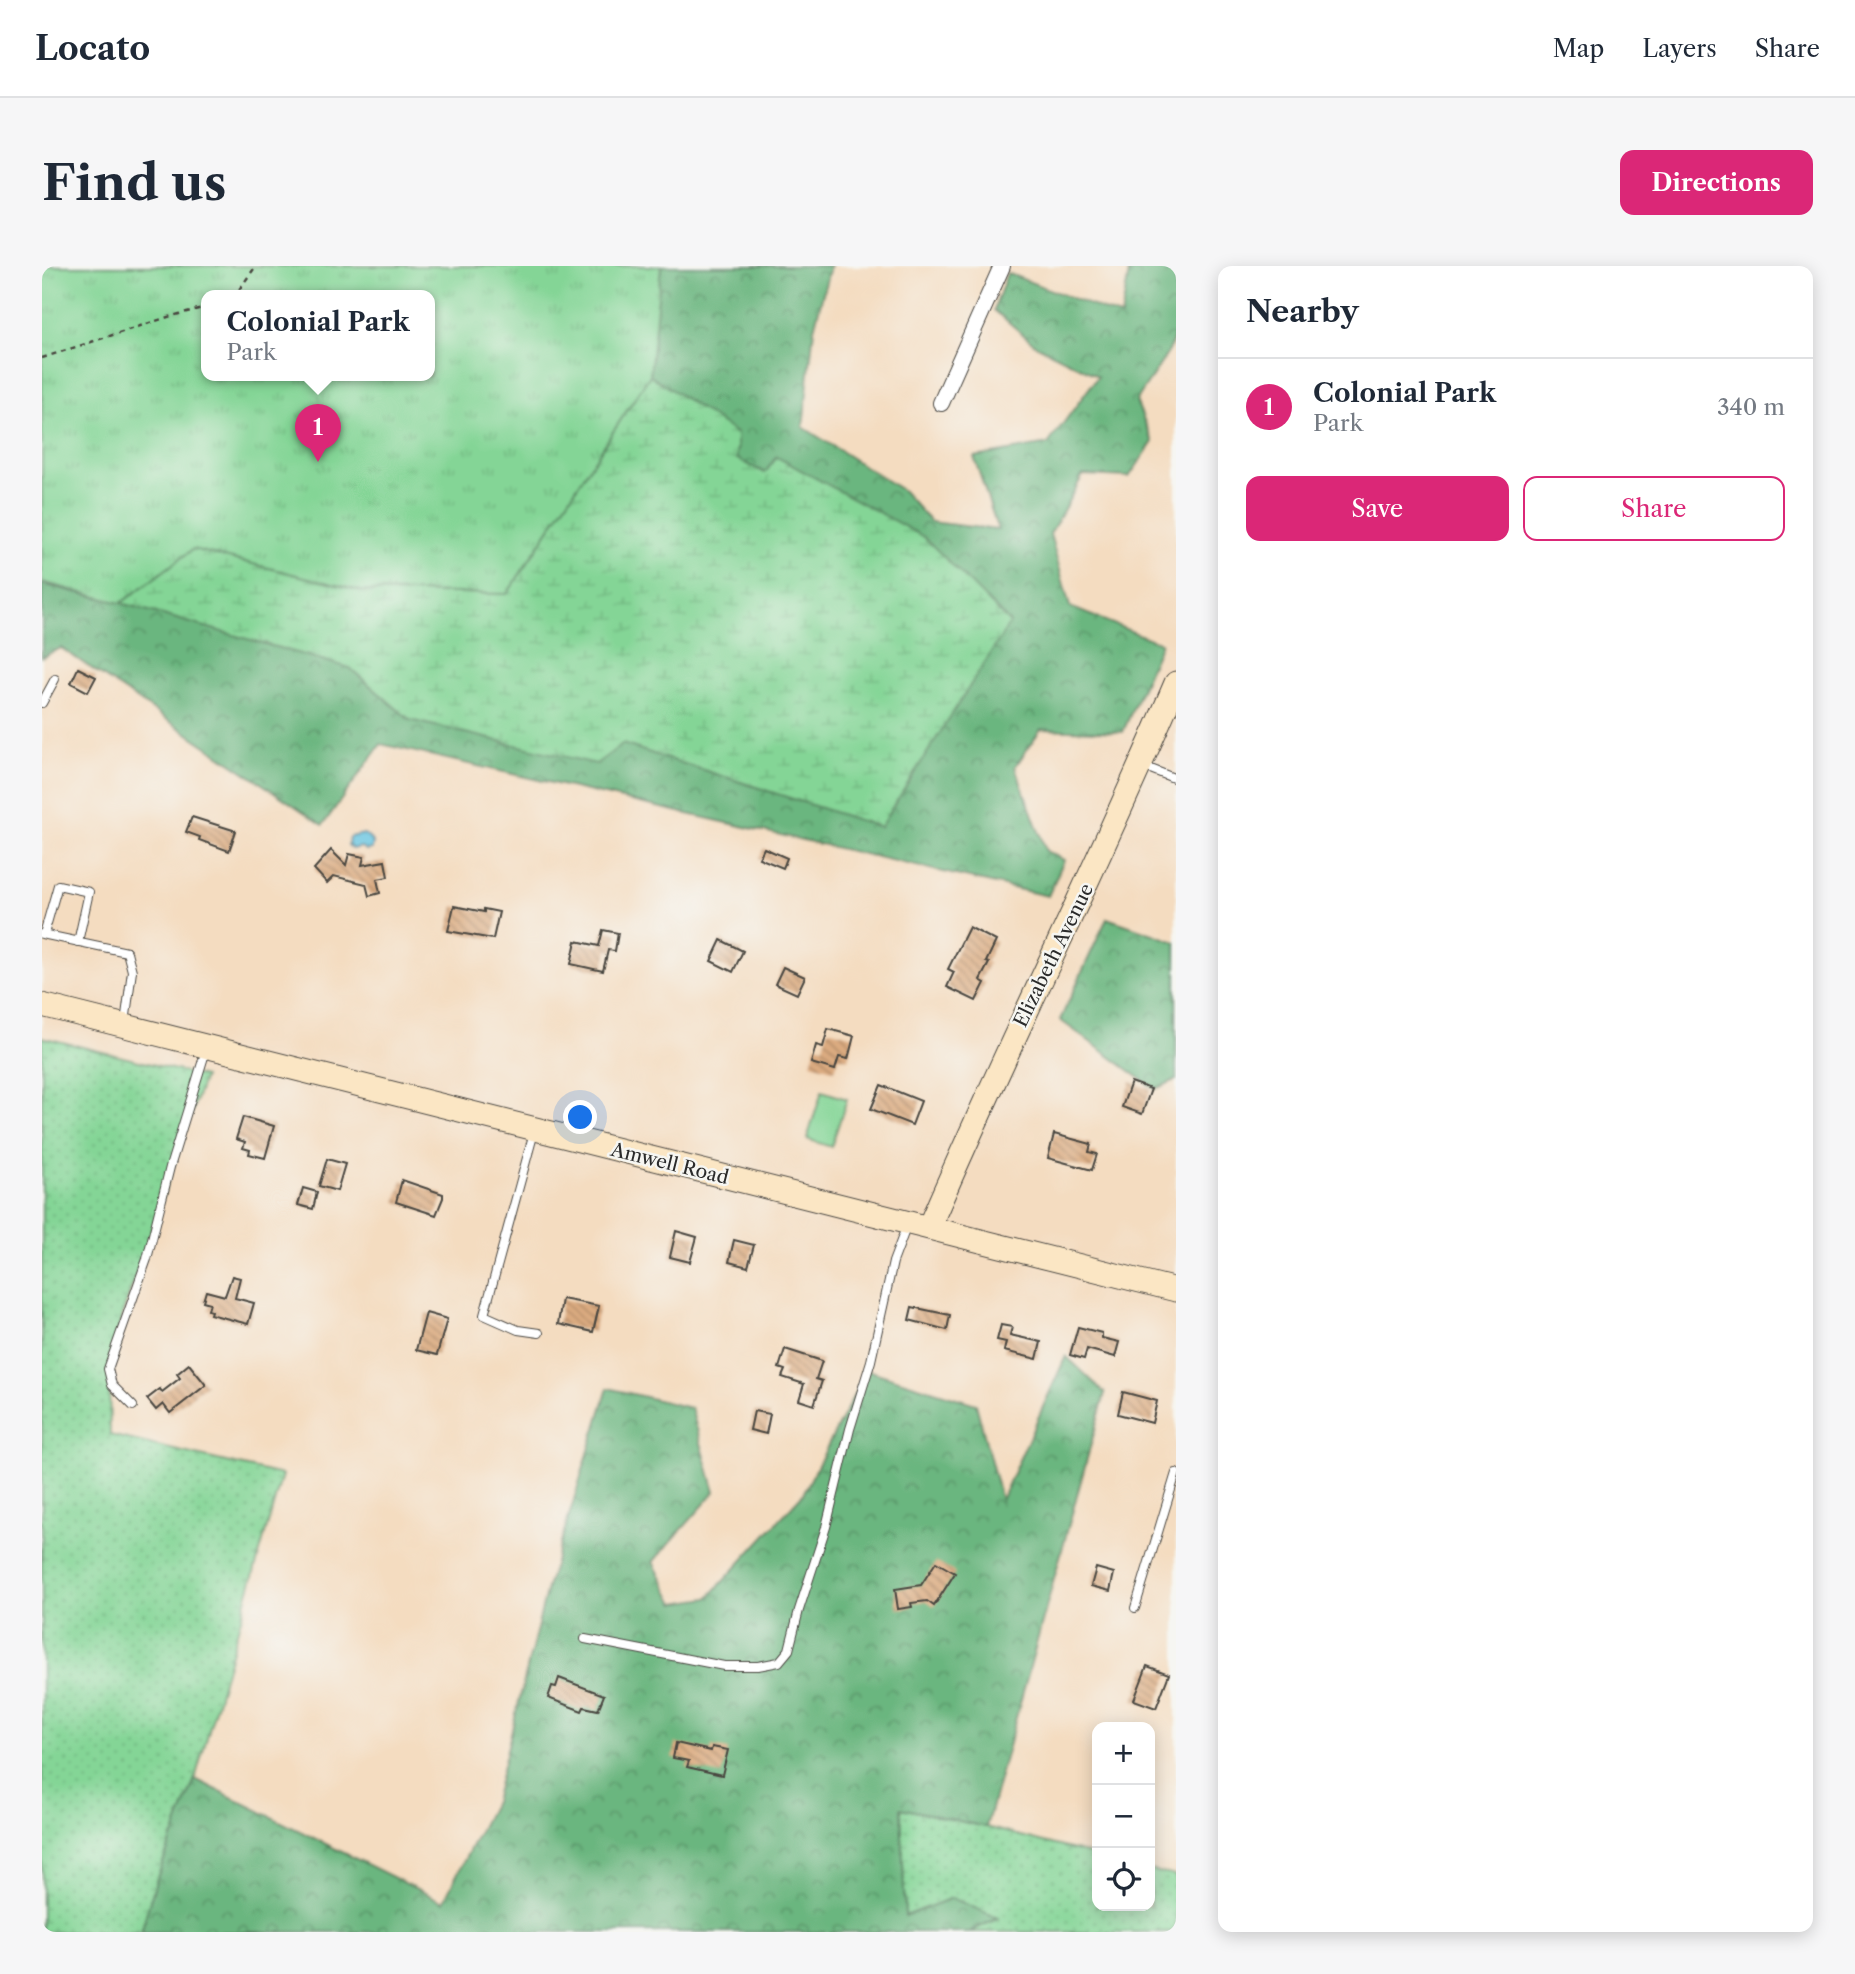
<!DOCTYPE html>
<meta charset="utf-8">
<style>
:root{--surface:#fff;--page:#f6f6f7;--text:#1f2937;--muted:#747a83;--line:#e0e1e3;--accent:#db2777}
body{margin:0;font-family:"Libre Caslon Text",serif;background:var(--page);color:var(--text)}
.controls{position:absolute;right:21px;bottom:21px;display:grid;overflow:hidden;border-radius:14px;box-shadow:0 4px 18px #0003}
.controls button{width:63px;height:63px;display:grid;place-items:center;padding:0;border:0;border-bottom:2px solid var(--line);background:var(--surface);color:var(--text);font:35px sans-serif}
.you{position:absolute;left:539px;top:852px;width:24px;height:24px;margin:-18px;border:5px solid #fff;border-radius:50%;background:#1a73e8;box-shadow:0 0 0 10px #1a73e833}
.badge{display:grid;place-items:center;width:46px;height:46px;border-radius:50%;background:var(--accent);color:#fff;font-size:23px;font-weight:700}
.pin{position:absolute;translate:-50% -58px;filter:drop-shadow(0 2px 4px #0008)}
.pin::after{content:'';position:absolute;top:37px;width:24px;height:21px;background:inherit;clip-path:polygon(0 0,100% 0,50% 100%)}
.popup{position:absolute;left:159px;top:24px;width:234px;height:91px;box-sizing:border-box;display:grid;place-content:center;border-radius:14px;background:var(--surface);filter:drop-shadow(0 2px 5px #0005);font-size:23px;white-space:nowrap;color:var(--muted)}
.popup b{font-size:26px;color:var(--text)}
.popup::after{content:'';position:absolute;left:50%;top:100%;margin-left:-14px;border:14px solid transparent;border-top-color:var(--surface)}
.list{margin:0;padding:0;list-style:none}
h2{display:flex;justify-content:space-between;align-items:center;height:91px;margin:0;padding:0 28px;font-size:30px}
h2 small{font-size:23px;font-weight:400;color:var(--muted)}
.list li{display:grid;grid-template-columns:46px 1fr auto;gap:21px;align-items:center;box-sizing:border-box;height:98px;padding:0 28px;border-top:2px solid var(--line)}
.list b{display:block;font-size:26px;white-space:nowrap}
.list p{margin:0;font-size:23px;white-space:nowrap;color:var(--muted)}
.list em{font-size:23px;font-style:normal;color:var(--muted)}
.actions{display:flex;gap:14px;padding:21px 28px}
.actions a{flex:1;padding:16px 0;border:2px solid var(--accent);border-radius:14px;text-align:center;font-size:24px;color:var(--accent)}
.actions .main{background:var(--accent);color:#fff}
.icon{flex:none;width:38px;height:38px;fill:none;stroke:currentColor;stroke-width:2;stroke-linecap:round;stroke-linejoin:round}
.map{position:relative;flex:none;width:1134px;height:1666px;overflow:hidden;border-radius:14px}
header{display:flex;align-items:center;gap:42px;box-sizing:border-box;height:98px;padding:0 35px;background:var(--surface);border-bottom:2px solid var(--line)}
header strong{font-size:33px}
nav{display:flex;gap:38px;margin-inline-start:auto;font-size:24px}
.intro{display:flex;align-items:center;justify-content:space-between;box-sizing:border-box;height:168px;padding:0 42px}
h1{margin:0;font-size:49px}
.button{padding:18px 32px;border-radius:14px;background:var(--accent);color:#fff;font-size:24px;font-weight:700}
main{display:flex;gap:42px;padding:0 42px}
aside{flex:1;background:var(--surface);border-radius:14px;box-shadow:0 4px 18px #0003}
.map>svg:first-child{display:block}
.grass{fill:url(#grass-dots);stroke:#588060;stroke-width:2}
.forest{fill:url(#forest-crowns);stroke:#4b7055;stroke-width:2}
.wetland{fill:url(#wetland-marsh);stroke:#588060;stroke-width:2}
.park{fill:url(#park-tufts);stroke:#588060;stroke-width:2;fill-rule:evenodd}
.pitch{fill:#84d596;stroke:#588060;stroke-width:2}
.water{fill:#62c3e0;stroke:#467786;stroke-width:2}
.building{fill:url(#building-back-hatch)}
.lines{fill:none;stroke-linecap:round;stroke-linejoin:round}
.lane-casing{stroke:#494641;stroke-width:10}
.street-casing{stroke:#494641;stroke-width:18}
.secondary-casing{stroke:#494641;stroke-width:25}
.path{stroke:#494641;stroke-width:2.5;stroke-dasharray:5 5;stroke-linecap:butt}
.lane{stroke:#fff;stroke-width:8}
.street{stroke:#fff;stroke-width:16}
.secondary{stroke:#fbe6c4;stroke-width:23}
.labels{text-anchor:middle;stroke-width:5;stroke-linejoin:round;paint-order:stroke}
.street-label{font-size:19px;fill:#2b2b2b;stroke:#f6f6f2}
</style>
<header>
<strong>Locato</strong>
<nav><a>Map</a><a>Layers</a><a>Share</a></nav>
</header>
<div class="intro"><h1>Find us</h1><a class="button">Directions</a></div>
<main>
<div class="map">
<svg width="1134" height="1666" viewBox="0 0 1134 1666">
<defs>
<pattern id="grass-dots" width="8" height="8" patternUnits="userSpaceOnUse" patternTransform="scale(1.75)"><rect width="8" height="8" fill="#84d596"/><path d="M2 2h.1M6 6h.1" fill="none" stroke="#72b781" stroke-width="1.8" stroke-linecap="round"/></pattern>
<pattern id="forest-crowns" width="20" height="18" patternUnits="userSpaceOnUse" patternTransform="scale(1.75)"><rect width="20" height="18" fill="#6bb67f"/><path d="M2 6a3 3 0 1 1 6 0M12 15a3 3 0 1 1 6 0" fill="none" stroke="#589468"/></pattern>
<pattern id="wetland-marsh" width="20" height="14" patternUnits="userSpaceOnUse" patternTransform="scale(1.75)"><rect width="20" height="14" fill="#84d596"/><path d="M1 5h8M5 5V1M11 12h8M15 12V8" fill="none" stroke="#72b781"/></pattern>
<pattern id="park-tufts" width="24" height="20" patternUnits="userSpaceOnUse" patternTransform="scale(1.75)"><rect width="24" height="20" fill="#84d596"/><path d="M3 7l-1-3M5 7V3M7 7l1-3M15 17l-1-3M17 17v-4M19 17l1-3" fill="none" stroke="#72b781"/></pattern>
<pattern id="building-back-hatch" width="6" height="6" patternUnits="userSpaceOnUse" patternTransform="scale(1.75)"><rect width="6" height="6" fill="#dbab80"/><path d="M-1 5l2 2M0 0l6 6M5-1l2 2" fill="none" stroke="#b28b69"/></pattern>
</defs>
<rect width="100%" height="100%" fill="#f6f6f2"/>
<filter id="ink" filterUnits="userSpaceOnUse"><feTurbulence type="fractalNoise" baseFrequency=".0143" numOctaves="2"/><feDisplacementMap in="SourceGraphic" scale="14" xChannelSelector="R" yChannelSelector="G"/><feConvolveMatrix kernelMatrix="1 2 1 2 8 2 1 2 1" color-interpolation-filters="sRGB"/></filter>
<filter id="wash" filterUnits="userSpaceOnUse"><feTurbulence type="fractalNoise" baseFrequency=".00686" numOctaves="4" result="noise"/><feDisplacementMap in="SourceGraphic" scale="28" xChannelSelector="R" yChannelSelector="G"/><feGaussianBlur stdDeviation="1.57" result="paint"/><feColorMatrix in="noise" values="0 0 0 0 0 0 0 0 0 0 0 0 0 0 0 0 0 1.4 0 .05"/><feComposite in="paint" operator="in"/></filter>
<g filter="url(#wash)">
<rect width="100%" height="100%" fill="#f4dcc0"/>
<g class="grass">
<path d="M0,771l162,40 -83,241 -12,51 1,66 172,40 -87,304 -38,99 -16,54h-99z"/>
<path d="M859,1542l85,19 111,29v50h53v-36l26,6v56h-207l28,-13 -46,-21 -46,19z"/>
</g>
<g class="forest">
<path d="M619,0h169l-16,63 -11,98 100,64 28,31 67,8 -24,-73 74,-13 50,-68 -61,-30 -43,-36 13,-37 114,44 9,-51h46v66l-7,19 -33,50 17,41 -24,35 -46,-2 -33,59 20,73 91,36 -38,89 -82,-3 -26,38 31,84 18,9 -16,36 -667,-152 -58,81 -262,-177 -19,9v-73l79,19 229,65 60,52 213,24 257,83 -104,-370 -11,16 -28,-14v-25l-87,-59z"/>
<path d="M1065,652l69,24v138l-21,9 -95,-69z"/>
<path d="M1024,1090l39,37 -119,434 -85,-19 4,108 47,-18 46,20 -29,14h-828l16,-54 38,-99 248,123 51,-100 53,-214 61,-200 83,20 24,84 -62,70 22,41 33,-5 95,-104 64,-124 109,34 25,96z"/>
</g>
<path class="wetland" d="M608,109l87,59v25l28,14 12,-16 147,80 86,86 -130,204 -257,-83 -27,20 -186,-44 -60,-52 -229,-65 72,-54 168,42 146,3z"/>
<path class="park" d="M0,0h619l-11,109 -143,219 -146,-3 -168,-42 -72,54 -79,-21zM164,30h224v80h-224z"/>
<path class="pitch" d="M780,825l25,8 -16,48 -24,-8z"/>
<path class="water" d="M322,568l9,8 -1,7 -6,1 -5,-3 -9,2 -4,-4 1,-8z"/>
<g id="blocks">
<g class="building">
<path d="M36,402l18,9 -8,15 -17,-9z"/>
<path d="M150,551l44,14 -7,20 -30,-11 1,-3 -14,-5z"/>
<path d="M722,582l23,10 -4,10 -24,-10z"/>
<path d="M289,584l15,15 3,-11 15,3 -2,8 23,-4 3,16 -11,2 3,14 -11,3 -3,-12 -32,-8 -7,7 -13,-14z"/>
<path d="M412,640l30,6v-3l15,3 -6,27 -45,-8z"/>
<path d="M927,661l27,14 -10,21 3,1 -9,17 5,3 -9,18 -29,-14 7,-15 -6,-3z"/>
<path d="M561,664l15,3 -3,18 -7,-1 -5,21 -32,-7 5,-23 23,5z"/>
<path d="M679,674l22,11 -10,21 -22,-11z"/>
<path d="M741,701l22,10 -8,17 -22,-10z"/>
<path d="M786,763l26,7 -6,23 -9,-2 -4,13 -24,-7 5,-18 7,2z"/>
<path d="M1089,816l20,7 -9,25 -20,-7z"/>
<path d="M839,819l40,16 -9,24 -41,-16z"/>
<path d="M201,851l31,9 -9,32 -16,-4 1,-4 -7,-2 2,-6 -9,-3z"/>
<path d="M1012,868l37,10 -2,8 8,2 -5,16 -44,-12z"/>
<path d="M285,893l18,5 -8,27 -18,-5z"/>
<path d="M360,914l41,14v4l-7,17 -40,-13z"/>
<path d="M261,922l14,4 -4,17 -15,-4z"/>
<path d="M634,965l21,6 -7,25 -20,-5z"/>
<path d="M692,974l20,5 -6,22 -19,-5z"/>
<path d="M190,1010l8,2 -5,20 19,5 -6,21 -38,-10 1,-3 -3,-1 2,-7 -7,-2 3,-10 19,5z"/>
<path d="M520,1033l37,7 -6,26 -35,-8z"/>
<path d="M870,1041l38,8 -3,15 -38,-10z"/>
<path d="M384,1047l21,6 -10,36 -21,-5z"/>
<path d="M959,1059l11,2 -2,8 31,7 -4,17 -33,-8 2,-9 -9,-2z"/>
<path d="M1036,1061l24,6v5l17,4 -4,15 -28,-8 -3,10 -14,-4z"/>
<path d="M743,1083l37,12 -6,18 6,2 -8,24 -15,-5 5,-16 -22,-7 3,-7 -6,-2z"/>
<path d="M147,1098l17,21 -36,28 -7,-9 -7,6 -9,-11 13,-10 2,3 18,-14 -3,-4z"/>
<path d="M1081,1126l34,9 -5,22 -34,-9z"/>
<path d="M712,1145l16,3 -4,20 -16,-4z"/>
<path d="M894,1296l19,11 -21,33 -7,-5 -16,2 1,4 -14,2 -3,-20 26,-4z"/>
<path d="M1054,1302l18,5 -4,18 -19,-5z"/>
<path d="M1105,1400l22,8 -13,34 -22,-8z"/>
<path d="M517,1412l45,17 -6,15 -14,-3 -2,4 -34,-13 4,-12 4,1z"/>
<path d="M634,1477l35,8 1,-4 16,3 -6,25 -35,-8 2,-6 -16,-3z"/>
</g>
</g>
</g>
<g filter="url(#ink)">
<use href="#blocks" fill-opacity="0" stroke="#494641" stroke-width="2"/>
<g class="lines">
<g class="lane-casing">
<g id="lane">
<path d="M0,437l13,-24"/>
<path d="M1101,500l33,13"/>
<path d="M0,668l85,18 5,19 -7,52"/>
<path d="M2,668l14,-49 31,7 -11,50"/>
<path d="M492,866l-50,183 34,15 21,3"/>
<path d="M91,1140l-21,-21 -4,-16 39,-110 23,-92 36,-117"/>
<path d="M1093,1342l41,-135"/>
<path d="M543,1373l139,27h34l21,-4 10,-12 10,-40 27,-83 24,-98 21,-68 22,-99 14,-37"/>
</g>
</g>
<g class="street-casing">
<path id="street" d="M899,137l61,-137"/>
</g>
<g class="secondary-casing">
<g id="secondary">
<path d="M0,739l1134,285"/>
<path d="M887,961c79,-183 169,-361 247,-544"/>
</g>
</g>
<g class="path">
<path d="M190,30l6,-5 18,-25"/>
<path d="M0,92l126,-41 38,-10"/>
</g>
<use href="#lane" class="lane"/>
<use href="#street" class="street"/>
<use href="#secondary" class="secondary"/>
</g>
</g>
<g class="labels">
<g class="street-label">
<text transform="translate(1011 689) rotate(-64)" y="7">Elizabeth Avenue</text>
<text transform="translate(628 897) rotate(14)" y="7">Amwell Road</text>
</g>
</g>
</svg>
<div class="controls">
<button>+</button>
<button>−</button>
<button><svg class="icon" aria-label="locate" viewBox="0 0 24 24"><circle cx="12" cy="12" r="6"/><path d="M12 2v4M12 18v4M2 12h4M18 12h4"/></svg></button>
</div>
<div class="you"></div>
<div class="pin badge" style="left:276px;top:196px">1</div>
<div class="popup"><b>Colonial Park</b>Park</div>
</div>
<aside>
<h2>Nearby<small></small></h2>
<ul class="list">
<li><span class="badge">1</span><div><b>Colonial Park</b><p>Park</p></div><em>340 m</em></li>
</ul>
<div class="actions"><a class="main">Save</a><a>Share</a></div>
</aside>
</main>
